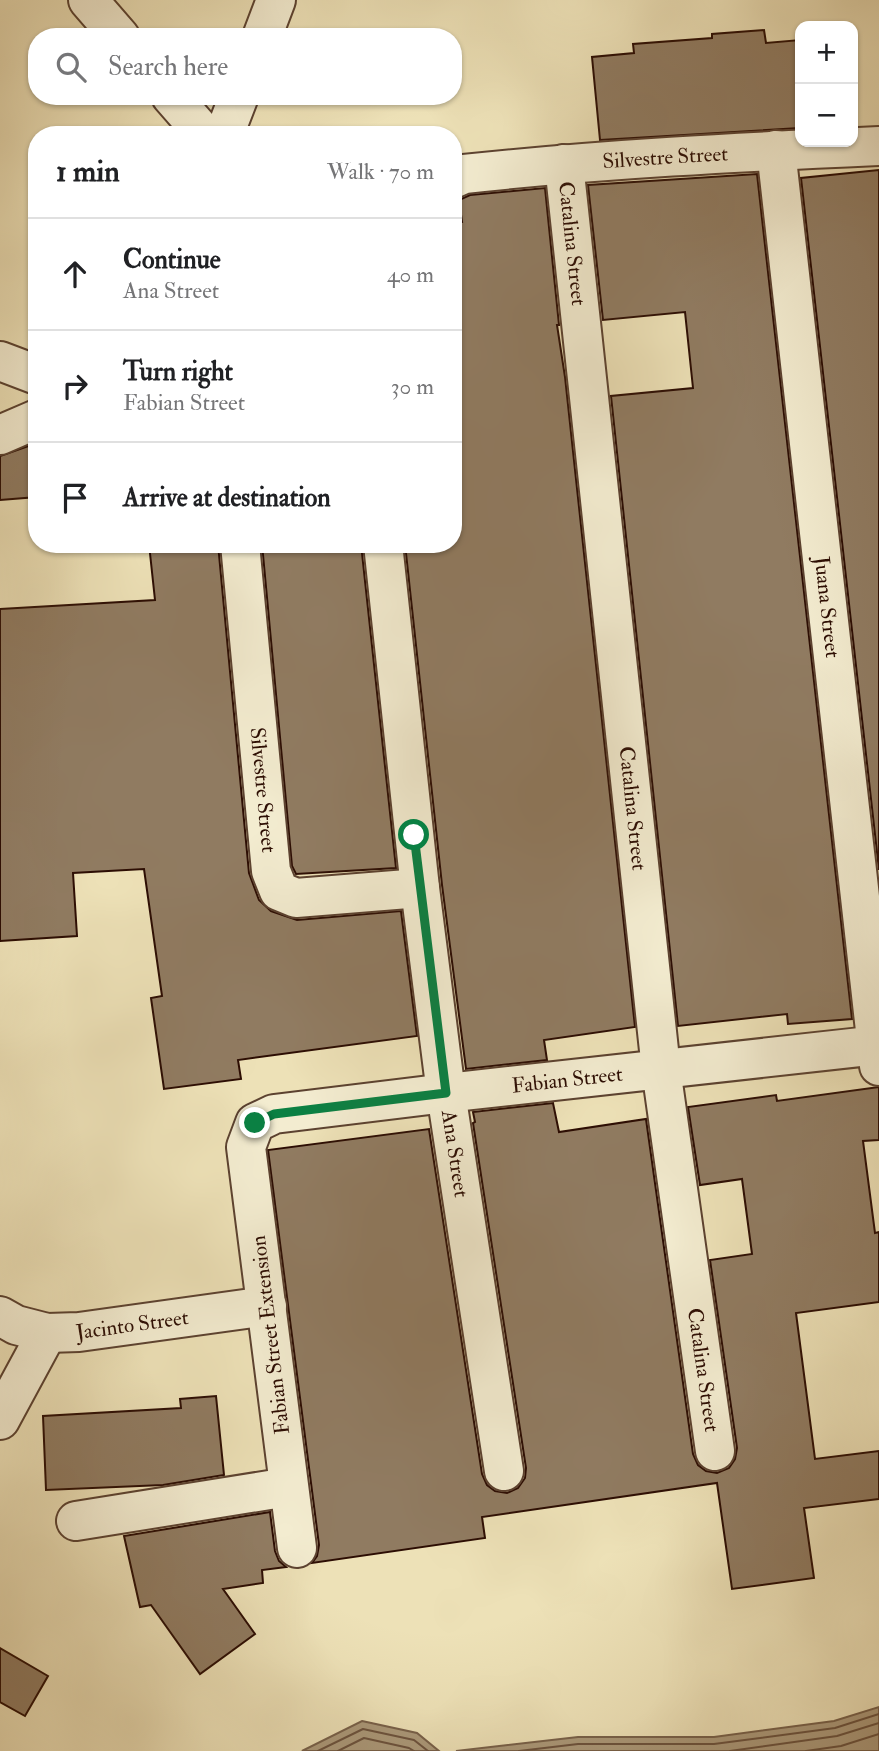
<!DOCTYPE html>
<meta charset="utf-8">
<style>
:root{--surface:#fff;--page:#f6f6f6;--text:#202124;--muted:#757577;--line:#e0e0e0}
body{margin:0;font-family:"IM FELL Double Pica",serif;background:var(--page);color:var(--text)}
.controls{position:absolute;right:21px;top:21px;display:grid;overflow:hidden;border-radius:14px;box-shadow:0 2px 5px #0004}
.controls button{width:63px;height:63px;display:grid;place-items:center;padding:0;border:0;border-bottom:2px solid var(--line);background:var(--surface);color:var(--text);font:35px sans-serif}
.stop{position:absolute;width:21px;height:21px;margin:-16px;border:5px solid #0b8043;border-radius:50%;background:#fff}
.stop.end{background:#0b8043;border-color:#fff;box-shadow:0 2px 7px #0008}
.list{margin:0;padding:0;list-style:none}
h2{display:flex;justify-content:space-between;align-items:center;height:91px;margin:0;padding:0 28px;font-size:30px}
h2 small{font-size:23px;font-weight:400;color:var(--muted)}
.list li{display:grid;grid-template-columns:46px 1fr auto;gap:21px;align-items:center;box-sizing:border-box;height:112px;padding:0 28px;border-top:2px solid var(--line)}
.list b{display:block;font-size:26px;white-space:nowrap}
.list p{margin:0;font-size:23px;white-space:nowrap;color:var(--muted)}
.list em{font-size:23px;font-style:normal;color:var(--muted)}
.icon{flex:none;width:38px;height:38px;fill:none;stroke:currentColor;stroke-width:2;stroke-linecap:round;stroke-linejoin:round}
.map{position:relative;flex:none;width:879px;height:1751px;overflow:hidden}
.search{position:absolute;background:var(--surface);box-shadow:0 2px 5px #0004;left:28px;top:28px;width:434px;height:77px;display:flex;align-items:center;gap:18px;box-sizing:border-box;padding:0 24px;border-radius:28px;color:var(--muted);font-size:26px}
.panel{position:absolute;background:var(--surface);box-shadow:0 2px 5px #0004;left:28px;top:126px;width:434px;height:427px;border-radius:28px}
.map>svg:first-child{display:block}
.water{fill:#ab997a;stroke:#78614a;stroke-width:2}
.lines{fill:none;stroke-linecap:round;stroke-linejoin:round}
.shore{stroke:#6c533e;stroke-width:2}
.building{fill:#907b61;stroke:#2c0d03;stroke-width:2}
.minor-casing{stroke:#5c4230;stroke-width:42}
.minor{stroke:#f3ecd0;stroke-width:38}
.route{stroke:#0b8043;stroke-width:9}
.labels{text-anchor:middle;stroke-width:6;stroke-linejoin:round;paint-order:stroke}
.street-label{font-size:21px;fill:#2c0d03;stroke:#f3ecd0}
</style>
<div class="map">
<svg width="879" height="1751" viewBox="0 0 879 1751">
<rect width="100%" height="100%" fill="#ede1b7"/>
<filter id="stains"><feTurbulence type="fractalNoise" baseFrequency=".00286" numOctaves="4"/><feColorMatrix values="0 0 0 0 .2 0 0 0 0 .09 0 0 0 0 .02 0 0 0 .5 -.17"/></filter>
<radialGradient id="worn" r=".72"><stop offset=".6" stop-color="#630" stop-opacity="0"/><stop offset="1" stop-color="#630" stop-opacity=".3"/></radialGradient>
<g class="water">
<path d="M879,1707v44h-423l122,-14h136l120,-16z"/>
<path d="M362,1721l55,12 22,18h-137z"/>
</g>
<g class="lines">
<g class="shore">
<path d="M318,1751l45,-22 51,11 14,11"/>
<path d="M338,1751l26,-13 45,10 5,3"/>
<path d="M519,1751l59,-7h136l121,-16 44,-14"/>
<path d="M730,1751l107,-15 42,-13"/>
<path d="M806,1751l35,-5 38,-12"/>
</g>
</g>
<g class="building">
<path d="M764,30l2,13 34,-3v88l-200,12 -8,-83 42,-4 -1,-9 79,-6v-4z"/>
<path d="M879,170v700l-78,-692z"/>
<path d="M757,174l95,845 -64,5 -1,-10 -109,12 -67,-630 82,-8 -8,-76 -82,8 -15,-135z"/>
<path d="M545,188l14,137h-2l8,52 70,650 -91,13 3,20 -81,9 -24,-184 -37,-341h48v-320l9,-2 -3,-22 11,-5z"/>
<path d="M37,443v54l-37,3v-44z"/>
<path d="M149,544h69l31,329 10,27 12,11 26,9 104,-9 16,125 -179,24 3,19 -77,10 -13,-91 11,-2 -18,-127 -71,4 4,63 -77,5v-332l155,-9z"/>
<path d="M262,544h99l35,324 -100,6 -4,-8z"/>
<path d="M879,1087v53l-16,1 12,92 4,-1v70l-83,11 19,146 64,-8v48l-75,9 10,70 -82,11 -15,-106 -235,34 3,21 -173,25 5,-7 2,-11 -51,-395 161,-21 53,345 5,11 8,6 12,2 11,-5 7,-10 1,-10 -53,-345 2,-1 -2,-10 80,-9 6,29 87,-13 47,335 5,11 8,6 11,2 12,-5 6,-9 2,-11 -27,-188 42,-6 -10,-75 -42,6 -12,-78 88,-12 1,6z"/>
<path d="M216,1396l8,79 -61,10 -117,5 -3,-74 138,-8 -1,-9z"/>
<path d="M270,1512l5,39 4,10 7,6 -24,3 1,13 -40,6 32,45 -55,40 -49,-69 -11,2 -16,-71z"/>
<path d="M0,1648l48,28 -23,40 -25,-14z"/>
</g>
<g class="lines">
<g class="minor-casing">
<g id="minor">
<path d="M88,0l32,37"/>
<path d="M262,37l14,-37"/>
<path d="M171,96l34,39"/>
<path d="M224,135l15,-39"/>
<path id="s1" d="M776,150l103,916"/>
<path id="s2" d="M564,164l97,905 54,382"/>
<path id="s3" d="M453,179l11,-5c138,-15 277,-22 415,-28"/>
<path d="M0,361l37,14"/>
<path d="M0,435l37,-16"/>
<path id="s4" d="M240,544l31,327 8,20 17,7 124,-10"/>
<path id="s5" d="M383,544l37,344 26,205 58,378"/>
<path id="s6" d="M0,1316l16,9 31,8 32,-1 188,-26"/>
<path d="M0,1420l47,-87"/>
<path d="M76,1521l212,-34"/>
<path id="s7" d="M297,1548l-51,-401 9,-24 19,-9 172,-21 433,-48"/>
</g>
</g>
<use href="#minor" class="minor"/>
</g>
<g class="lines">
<path class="route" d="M255,1123l19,-9 172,-21 -32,-258"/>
</g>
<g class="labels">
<g class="street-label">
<text dy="7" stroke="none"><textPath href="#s3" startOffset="214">Silvestre Street</textPath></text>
<text dy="7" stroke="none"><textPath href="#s2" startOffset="80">Catalina Street</textPath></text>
<text dy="7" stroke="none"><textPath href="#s1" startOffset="460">Juana Street</textPath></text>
<text dy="7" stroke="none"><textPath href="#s4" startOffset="247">Silvestre Street</textPath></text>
<text dy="7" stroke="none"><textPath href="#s2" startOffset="648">Catalina Street</textPath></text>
<text dy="7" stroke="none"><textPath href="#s7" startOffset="746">Fabian Street</textPath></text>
<text dy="7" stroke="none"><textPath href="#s5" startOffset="614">Ana Street</textPath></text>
<text dy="7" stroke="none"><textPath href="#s6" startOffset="136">Jacinto Street</textPath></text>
<text transform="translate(270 1335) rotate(-97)" y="7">Fabian Street Extension</text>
<text dy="7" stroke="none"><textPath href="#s2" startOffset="1214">Catalina Street</textPath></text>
</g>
</g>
<rect width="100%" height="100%" filter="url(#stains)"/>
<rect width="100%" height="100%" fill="url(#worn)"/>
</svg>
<div class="controls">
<button>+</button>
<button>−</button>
</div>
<div class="stop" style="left:414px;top:835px"></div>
<div class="stop end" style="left:255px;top:1123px"></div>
<div class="search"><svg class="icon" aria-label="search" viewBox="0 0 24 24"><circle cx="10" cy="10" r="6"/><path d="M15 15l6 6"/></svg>Search here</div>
<section class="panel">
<h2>1 min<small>Walk · 70 m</small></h2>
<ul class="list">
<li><svg class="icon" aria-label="ahead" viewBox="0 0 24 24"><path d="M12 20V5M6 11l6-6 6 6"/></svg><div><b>Continue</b><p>Ana Street</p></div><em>40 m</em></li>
<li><svg class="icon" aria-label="right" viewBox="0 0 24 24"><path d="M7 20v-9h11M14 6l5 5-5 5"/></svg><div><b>Turn right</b><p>Fabian Street</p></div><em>30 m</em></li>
<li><svg class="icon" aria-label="arrive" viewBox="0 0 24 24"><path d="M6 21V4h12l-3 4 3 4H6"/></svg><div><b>Arrive at destination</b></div></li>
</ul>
</section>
</div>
